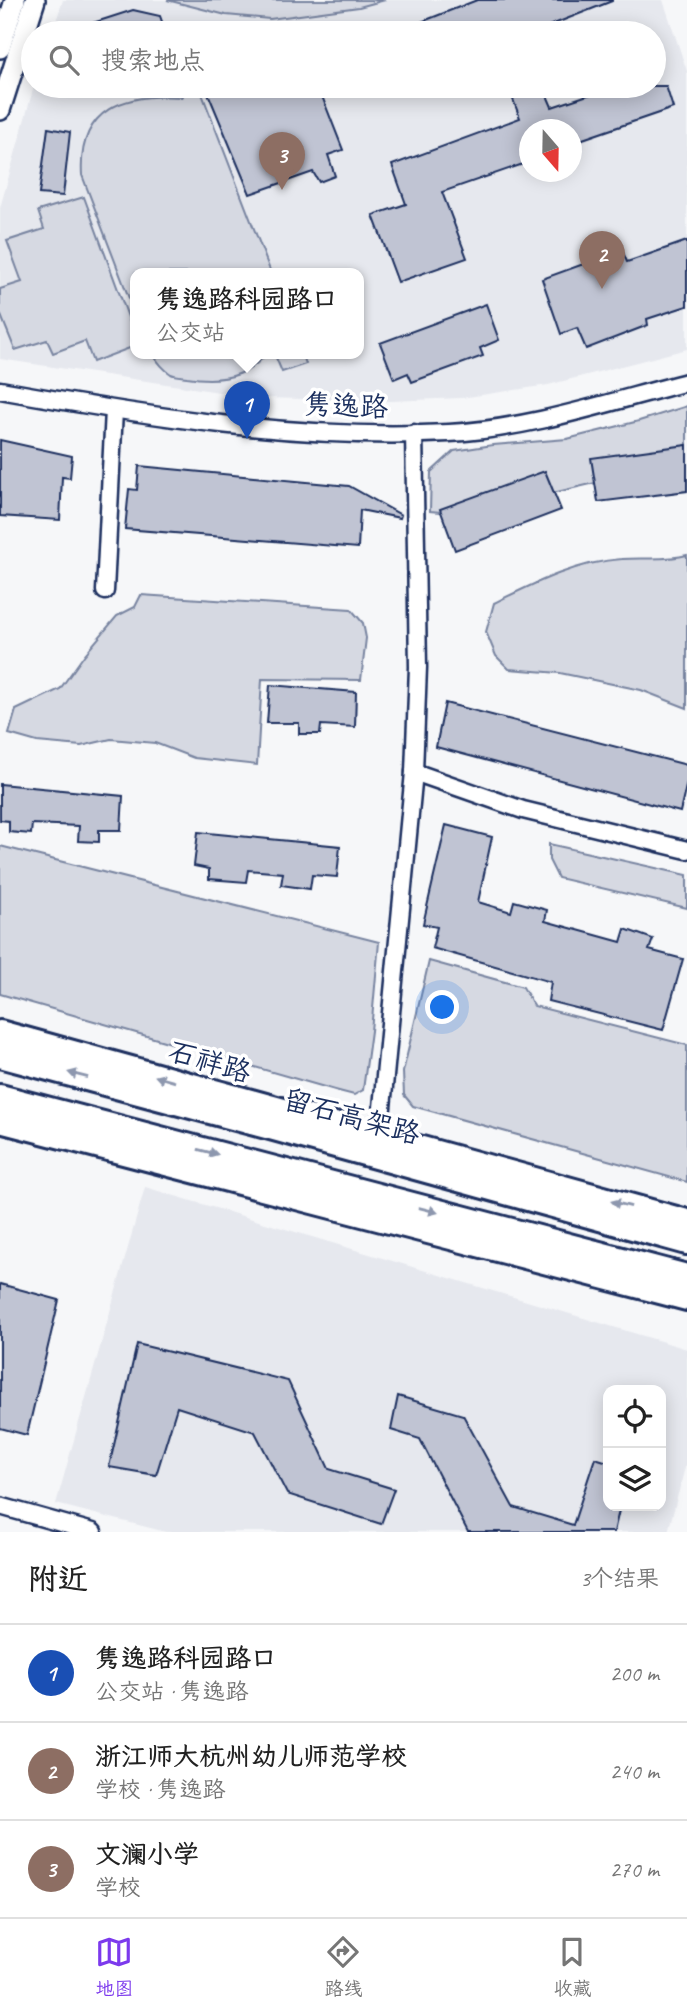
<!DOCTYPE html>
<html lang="zh">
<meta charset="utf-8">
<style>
:root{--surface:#fff;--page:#f6f6f6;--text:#222;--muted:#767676;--line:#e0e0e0;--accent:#7c3aed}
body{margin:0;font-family:Caveat,"LXGW WenKai TC",sans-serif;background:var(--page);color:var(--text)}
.controls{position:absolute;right:21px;bottom:21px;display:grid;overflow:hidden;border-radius:14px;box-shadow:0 4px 18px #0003}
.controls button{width:63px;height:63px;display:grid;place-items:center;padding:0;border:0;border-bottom:2px solid var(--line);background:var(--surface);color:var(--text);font:35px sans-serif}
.compass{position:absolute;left:519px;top:119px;width:63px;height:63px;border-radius:50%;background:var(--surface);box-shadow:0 4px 18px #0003;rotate:160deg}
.you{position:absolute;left:443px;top:1008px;width:24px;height:24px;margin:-18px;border:5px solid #fff;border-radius:50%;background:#1a73e8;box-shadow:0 0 0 10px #1a73e833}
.badge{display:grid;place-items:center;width:46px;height:46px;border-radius:50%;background:var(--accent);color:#fff;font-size:23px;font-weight:700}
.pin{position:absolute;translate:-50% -58px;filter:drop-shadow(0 2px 4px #0008)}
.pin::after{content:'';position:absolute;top:37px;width:24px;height:21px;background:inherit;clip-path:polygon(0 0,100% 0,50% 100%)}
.popup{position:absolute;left:130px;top:268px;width:234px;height:91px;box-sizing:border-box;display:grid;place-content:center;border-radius:14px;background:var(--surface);filter:drop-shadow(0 2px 5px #0005);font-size:23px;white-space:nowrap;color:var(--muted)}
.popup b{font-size:26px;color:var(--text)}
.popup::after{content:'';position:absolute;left:50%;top:100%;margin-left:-14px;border:14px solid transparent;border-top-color:var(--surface)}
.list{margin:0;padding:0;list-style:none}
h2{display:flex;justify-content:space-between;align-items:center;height:91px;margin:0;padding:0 28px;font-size:30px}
h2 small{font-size:23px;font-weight:400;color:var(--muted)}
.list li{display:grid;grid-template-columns:46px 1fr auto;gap:21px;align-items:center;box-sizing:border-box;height:98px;padding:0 28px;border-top:2px solid var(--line)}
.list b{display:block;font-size:26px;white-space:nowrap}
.list p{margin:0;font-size:23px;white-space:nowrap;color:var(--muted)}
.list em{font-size:23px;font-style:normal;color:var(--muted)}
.icon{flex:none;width:38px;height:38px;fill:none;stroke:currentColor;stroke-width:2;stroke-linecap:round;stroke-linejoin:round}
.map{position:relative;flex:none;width:687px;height:1532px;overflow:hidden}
.search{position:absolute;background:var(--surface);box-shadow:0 4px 18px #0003;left:21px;right:21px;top:21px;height:77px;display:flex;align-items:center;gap:18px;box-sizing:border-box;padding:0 24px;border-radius:38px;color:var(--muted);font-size:26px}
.sheet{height:385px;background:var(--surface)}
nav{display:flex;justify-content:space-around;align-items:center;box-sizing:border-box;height:98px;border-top:2px solid var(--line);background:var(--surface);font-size:19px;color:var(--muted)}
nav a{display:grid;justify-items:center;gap:4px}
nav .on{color:var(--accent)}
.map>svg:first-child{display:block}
.built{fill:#e6e8ee;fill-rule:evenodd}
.green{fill:#d6d9e2;stroke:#7884a0;stroke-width:2}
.building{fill:#c0c4d3;stroke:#1b2f5e;stroke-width:2}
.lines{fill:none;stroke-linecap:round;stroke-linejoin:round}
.minor-casing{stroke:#1b2f5e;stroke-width:21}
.tertiary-casing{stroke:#1b2f5e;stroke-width:24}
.primary-casing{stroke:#1b2f5e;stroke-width:30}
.trunk-casing{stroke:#1b2f5e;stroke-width:32}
.minor{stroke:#fff;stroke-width:16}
.tertiary{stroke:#fff;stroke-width:19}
.primary{stroke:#fff;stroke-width:24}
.trunk{stroke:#fff;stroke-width:26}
.oneway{fill:#8d97ae}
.labels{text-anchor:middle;stroke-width:7;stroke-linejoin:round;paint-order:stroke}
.street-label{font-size:28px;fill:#1b2f5e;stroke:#fff}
</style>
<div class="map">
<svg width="687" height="1532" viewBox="0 0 687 1532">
<rect width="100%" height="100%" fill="#f6f7f9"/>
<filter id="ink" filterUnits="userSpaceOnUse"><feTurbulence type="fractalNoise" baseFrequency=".0143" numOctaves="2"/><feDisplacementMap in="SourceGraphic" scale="14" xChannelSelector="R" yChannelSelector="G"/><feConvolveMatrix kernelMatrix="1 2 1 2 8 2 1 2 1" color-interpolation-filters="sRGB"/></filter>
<g filter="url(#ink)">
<g class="built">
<path d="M63,0h104l59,15 44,4 89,-12 26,-7h278l24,71v278l-139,36 -87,13 -69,3 -133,-3 -259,-39v-151l34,-122h620v-53h-602zM530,130h42v42h-42zM135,273h224v80h-224z"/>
<path d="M145,1187l542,162v111l-19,72h-502l-110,-28zM608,1390h53v116h-53z"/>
</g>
<g class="green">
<path d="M167,0h218l-26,7 -89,12 -44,-4z"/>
<path d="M178,86h21l72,187h-136v41l-53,-139c-4,-67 42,-82 100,-78z"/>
<path d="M84,197l51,139v10l-42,16 -8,-21 -32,12 -6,-13 -32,10 -15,-37v-24l22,-7 -15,-41 37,-12 -6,-18z"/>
<path d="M152,353h115c-20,26 -50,29 -80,24 -5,-1 -12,-1 -16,-3 -8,-5 -14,-13 -19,-21z"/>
<path d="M274,353h28l4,11 -24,8z"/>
<path d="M687,406v77l-79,-3 -145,34 -33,-3 1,-39 23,-21 39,-6 74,-6 72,-18z"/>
<path d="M687,555v153l-46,-18 -81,-17 -51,-4 -13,-13 -10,-24 8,-29c41,-20 82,-41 128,-44 22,-2 43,2 65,-4z"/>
<path d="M141,595l210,14 12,14 3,15 -5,42 -99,-1 -5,86 -63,-7 -39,-15 -44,-4 -30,7 -44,-4 -28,-8 7,-24 44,-21 25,-35 32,-38 18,-9z"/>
<path d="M549,844l138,31v33l-129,-30 -9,-18z"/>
<path d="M0,846l379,96 -8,89 -8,59 -9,5 -19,-5 -335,-96z"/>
<path d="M429,961l94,26 11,19 153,39v137l-274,-76 -9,-11 -1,-23z"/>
</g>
<g class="building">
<path d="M477,0h135v1l-81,32h-138z"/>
<path d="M133,10l27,6 6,17h-95v-3z"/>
<path d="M205,86h113l25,64 -15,5 7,21 -16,6 -6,-10 -63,22z"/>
<path d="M508,86h35l9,21 63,-21h51l7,22 -102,35v-13h-42v32l-87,30 25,66 -69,24 -25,-67 33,-11 -14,-39 128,-47z"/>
<path d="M48,128l22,4 -7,64 -24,-2z"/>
<path d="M687,241v65l-40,13 1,6 -62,24 -9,-21 -16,6 -19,-55 80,-29 5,12z"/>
<path d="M486,304l13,36 -19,8 3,8 -71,26 -4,-9 -14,6 -14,-36z"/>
<path d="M0,440l72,16 -2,22 -8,-1 -2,43 -60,-4z"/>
<path d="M687,445v46l-89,11 -7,-44z"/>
<path d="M139,466l210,20 52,29 -1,3 -40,-8 -2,38 -233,-19 4,-40 8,1z"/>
<path d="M545,471l16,39 -106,40 -15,-41z"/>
<path d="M270,685l86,7 -1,35 -34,-2 -1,9h-21v-11h-32z"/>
<path d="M445,703l242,62v17l-7,30 -244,-65z"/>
<path d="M0,784l123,12 -2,34h-22v12l-21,-1 1,-15 -47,-2 -1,10 -22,-2v-11l-9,-1z"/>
<path d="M446,825l46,12 -14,65 33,10 3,-11 33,9 -2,11 76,21 4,-13 28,10 -4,11 34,9 -20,71 -115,-29 3,-19 -119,-34 5,-21 -14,-3z"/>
<path d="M198,832l142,14 -3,31 -25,-2 -2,14 -29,-4 2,-12 -35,-3 -2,12 -37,-3v-10l-15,-3z"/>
<path d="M0,1284l59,16 -32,135 -27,-7z"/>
<path d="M137,1344l151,37 41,88 65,20 -13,35 -94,-30 -32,-62 -78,-25 -21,68 -47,-8z"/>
<path d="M398,1396l65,19 50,92 60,18 22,-67 13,4v44h12l-6,26h-146l-48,-93 -29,-9z"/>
</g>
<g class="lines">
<g class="minor-casing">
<g id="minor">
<path d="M0,390c146,26 300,51 449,43 80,-4 160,-31 238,-51"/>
<path d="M105,591l9,-181"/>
<path d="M414,772l109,38 164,40"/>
<path d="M379,1139l35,-367 4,-105 -4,-234"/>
<path d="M0,1506l93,26"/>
</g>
</g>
<g class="tertiary-casing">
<g id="tertiary">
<path d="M0,48l15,-48"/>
<path d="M0,110l35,-110"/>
</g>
</g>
<g class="primary-casing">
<path id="primary" d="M0,1033l687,189"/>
</g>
<g class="trunk-casing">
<g id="trunk">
<path d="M0,1054l274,73 413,114"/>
<path d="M0,1098l687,180"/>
<path d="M0,1119l687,178"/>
</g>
</g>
<use href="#minor" class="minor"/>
<use href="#tertiary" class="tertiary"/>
<use href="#primary" class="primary"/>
<use href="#trunk" class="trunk"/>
</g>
<defs><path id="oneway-solid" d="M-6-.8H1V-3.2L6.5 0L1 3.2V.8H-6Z" transform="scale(1.75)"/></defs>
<g class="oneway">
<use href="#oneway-solid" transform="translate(78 1075) rotate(-165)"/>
<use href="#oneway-solid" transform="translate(165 1079) rotate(-164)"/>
<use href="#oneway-solid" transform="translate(208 1152) rotate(14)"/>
<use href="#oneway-solid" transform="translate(621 1204) rotate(-165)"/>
<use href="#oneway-solid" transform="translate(428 1210) rotate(15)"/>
</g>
</g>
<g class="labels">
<g class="street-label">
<text transform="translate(346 405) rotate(2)" y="10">隽逸路</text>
<text transform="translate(210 1061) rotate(16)" y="10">石祥路</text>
<text transform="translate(352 1116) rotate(15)" y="10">留石高架路</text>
</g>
</g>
</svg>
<div class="controls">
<button><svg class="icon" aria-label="locate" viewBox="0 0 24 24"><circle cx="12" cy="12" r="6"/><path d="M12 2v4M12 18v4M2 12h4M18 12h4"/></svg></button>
<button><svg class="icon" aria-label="layers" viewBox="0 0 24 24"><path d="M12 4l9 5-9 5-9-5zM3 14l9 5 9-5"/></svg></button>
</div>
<svg class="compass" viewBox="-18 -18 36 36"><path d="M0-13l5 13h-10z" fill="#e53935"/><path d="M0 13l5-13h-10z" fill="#767676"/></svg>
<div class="you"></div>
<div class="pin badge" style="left:247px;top:439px;background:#1a4fb4">1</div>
<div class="popup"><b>隽逸路科园路口</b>公交站</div>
<div class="pin badge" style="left:602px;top:289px;background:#8d6e63">2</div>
<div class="pin badge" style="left:282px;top:190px;background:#8d6e63">3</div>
<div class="search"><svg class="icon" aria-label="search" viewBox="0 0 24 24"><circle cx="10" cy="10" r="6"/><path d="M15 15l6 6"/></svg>搜索地点</div>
</div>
<section class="sheet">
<h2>附近<small>3个结果</small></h2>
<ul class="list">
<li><span class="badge" style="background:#1a4fb4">1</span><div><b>隽逸路科园路口</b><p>公交站 · 隽逸路</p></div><em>200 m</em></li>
<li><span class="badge" style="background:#8d6e63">2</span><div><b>浙江师大杭州幼儿师范学校</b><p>学校 · 隽逸路</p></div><em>240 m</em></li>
<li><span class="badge" style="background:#8d6e63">3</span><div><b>文澜小学</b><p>学校</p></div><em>270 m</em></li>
</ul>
</section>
<nav>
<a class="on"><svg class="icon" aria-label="map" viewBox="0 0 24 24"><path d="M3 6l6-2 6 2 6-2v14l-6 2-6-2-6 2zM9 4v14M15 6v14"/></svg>地图</a>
<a><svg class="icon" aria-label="directions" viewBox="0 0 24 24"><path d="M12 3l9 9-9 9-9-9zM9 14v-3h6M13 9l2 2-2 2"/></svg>路线</a>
<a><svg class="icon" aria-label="saved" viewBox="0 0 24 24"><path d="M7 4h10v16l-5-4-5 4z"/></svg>收藏</a>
</nav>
